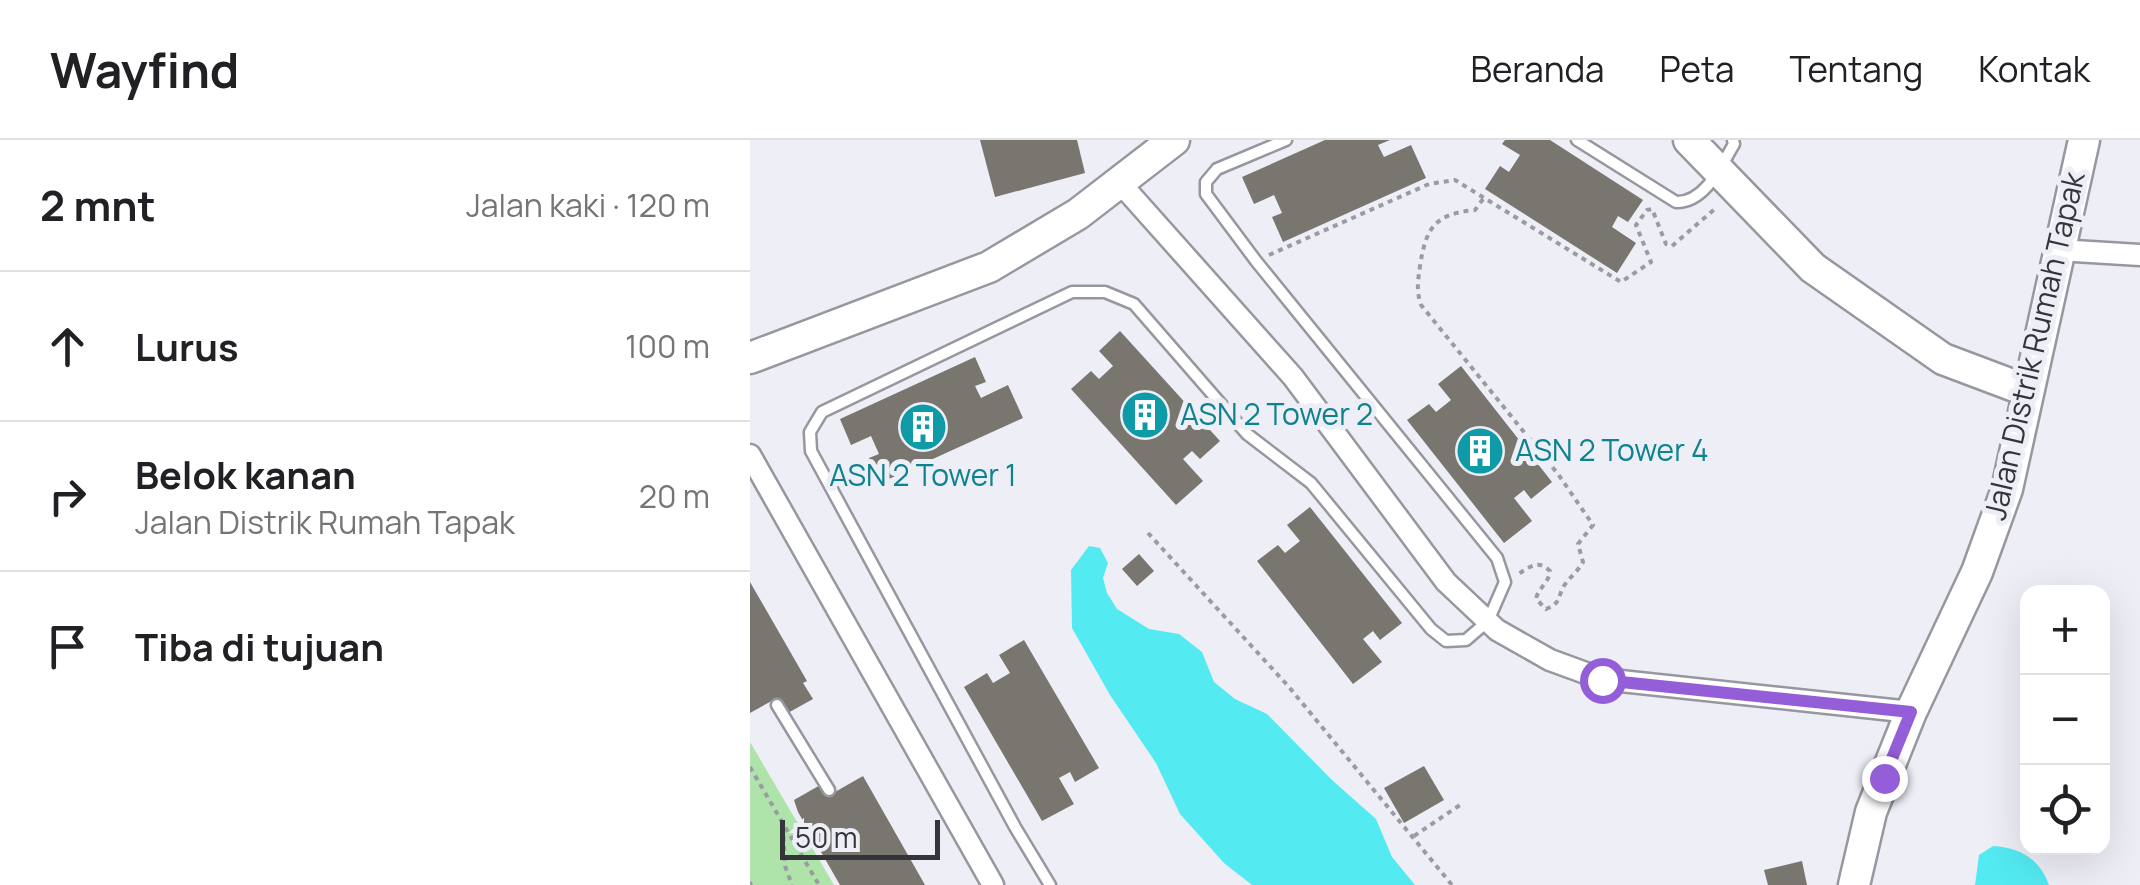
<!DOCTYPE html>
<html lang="id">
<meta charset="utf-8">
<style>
:root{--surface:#fff;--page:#f6f6f6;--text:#202124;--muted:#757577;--line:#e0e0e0}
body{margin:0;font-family:Manrope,sans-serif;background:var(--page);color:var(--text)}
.controls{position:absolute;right:30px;bottom:30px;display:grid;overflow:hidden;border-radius:20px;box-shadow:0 10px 40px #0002}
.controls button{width:90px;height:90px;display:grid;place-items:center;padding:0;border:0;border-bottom:2px solid var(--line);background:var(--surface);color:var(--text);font:50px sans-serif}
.scale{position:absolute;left:30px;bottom:25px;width:160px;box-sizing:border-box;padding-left:10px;border:5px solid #343538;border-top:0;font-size:28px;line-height:35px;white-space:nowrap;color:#343538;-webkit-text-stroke:8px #edeef6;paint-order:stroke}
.stop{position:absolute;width:30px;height:30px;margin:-22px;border:8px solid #935ed7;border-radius:50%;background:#fff}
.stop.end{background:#935ed7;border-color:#fff;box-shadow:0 2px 10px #0008}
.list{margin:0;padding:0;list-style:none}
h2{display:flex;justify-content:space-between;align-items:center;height:130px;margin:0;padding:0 40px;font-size:42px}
h2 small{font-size:32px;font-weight:400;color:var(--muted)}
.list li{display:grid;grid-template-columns:65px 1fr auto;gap:30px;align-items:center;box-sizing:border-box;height:150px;padding:0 40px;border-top:2px solid var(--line)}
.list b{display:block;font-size:38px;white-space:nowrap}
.list p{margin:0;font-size:32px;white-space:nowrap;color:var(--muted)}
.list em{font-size:32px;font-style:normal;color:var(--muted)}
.icon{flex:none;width:55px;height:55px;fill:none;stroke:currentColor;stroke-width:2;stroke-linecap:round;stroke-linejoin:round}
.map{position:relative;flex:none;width:1390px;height:745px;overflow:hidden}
header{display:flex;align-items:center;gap:60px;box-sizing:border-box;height:140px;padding:0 50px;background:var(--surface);border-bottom:2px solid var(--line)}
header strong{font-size:48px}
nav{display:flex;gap:55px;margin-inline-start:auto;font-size:35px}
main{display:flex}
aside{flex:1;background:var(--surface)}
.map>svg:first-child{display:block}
.green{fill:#aee3aa}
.water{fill:#53eaf2}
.building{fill:#79756f}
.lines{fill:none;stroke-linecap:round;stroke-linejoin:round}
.lane-casing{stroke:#97989f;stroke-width:15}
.street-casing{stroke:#97989f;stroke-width:25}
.secondary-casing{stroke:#97989f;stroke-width:35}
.path{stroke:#9b9ca2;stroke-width:4;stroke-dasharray:5 5;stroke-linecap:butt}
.lane{stroke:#fff;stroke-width:10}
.street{stroke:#fff;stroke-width:20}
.secondary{stroke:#fff;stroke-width:30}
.route{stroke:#935ed7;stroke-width:12}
.labels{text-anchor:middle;stroke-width:10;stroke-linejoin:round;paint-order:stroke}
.street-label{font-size:30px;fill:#343538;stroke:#edeef6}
.culture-label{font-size:30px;fill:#0d838f;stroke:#edeef6;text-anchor:start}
</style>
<header>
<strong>Wayfind</strong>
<nav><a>Beranda</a><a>Peta</a><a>Tentang</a><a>Kontak</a></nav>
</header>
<main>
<aside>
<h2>2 mnt<small>Jalan kaki · 120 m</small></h2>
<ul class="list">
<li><svg class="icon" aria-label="ahead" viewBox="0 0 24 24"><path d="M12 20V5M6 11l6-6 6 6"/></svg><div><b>Lurus</b></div><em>100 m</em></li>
<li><svg class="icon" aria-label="right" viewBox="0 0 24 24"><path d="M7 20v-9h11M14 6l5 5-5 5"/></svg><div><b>Belok kanan</b><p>Jalan Distrik Rumah Tapak</p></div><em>20 m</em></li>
<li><svg class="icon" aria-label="arrive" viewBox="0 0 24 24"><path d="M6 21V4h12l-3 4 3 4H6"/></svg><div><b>Tiba di tujuan</b></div></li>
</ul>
</aside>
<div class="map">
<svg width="1390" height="745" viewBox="0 0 1390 745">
<rect width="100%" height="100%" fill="#edeef6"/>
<path class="green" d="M0,602l84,143h-84z"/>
<g class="water">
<path d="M339,406l11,2 8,15 -5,15 4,15 10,16 32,20 30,5 23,18 12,30 21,17 32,15 65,66 44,39 16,38 23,28h-163l-28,-22 -44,-49 -24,-51 -46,-68 -38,-67 -1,-58z"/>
<path d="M1243,706c27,2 46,12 56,39h-74l4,-30z"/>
</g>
<g class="building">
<path d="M230,0h97l8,33 -90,24z"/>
<path d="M575,0h65l-12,5 6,12 27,-12 15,33 -143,64 -11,-25 10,-4 -8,-18 -20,9 -12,-27z"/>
<path d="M755,0h45l93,60 -15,22 -10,-6 -6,11 24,16 -19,30 -132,-84 15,-23 9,6 11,-17 -18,-11z"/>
<path d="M370,191l100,110 -20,18 -8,-8 -9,8 20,22 -27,24 -105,-116 20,-18 8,8 14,-13 -14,-15z"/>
<path d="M225,217l11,25 -11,4 6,12 27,-13 15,33 -143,65 -11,-25 10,-4 -8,-18 -20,9 -11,-26z"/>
<path d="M711,226l91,116 -21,17 -7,-9 -10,8 18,23 -28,22 -97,-123 22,-16 7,8 15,-12 -13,-16z"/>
<path d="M560,367l92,116 -22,17 -7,-9 -10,8 19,23 -29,22 -96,-123 21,-16 7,8 15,-12 -13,-16z"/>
<path d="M389,414l15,17 -17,15 -15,-17z"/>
<path d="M0,442l57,99 -4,2 10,16 -27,15 -9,-16 -27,15z"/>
<path d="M274,500l75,128 -24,14 -5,-10 -11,6 15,26 -32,17 -78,-134 23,-14 6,10 17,-10 -11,-18z"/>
<path d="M674,626l20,34 -40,23 -20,-35z"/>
<path d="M113,636l62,109h-85l-42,-73 -4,-12 28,-16 6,12z"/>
<path d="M1052,721l5,24h-39l-4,-15z"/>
</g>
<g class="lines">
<g class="lane-casing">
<g id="lane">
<path d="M827,0l99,62c29,1 45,-36 58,-58l-1,-4"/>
<path d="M27,565l52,85"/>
<path d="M300,745l-35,-58 -204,-376 -1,-19 12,-20 250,-120h33l29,12 113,130 64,49 120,146 15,12 20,-1 22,-19 17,-39 -8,-24 -241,-297 -50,-67v-12l11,-13 69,-29"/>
</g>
</g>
<g class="street-casing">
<g id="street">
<path d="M371,44l172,193 153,205 51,48 53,30 52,19 309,33"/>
<path d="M1308,110l82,5"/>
<path d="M0,315l243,430"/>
</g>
</g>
<g class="secondary-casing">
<g id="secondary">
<path d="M939,0l124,128 130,91 85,32"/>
<path d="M0,218l239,-91 89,-53 96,-74"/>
<path d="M1104,745l17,-73 40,-100 66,-140 30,-83 77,-349"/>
</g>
</g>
<g class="path">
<path d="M733,59l-8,11c-40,4 -49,17 -55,56 -2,15 -4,24 1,39l137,169 35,51 -15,19 5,18c-5,9 -11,13 -17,21 -9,11 -3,20 -20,26l-10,-10c2,-11 13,-16 14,-28 -12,-12 -20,-4 -32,3"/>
<path d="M519,115l160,-71 26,-4 166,102 30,-20 -15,-37 11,-15 5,-1 14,35 6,2 45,-39"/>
<path d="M398,393l141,154 163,198"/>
<path d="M0,627l69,118"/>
<path d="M33,686l2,40 7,19"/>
<path d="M664,696l46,-31"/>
<path d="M0,742l1,3"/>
</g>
<use href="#lane" class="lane"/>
<use href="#street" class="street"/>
<use href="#secondary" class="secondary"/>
</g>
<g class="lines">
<path class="route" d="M852,540l309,32 -27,66"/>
</g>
<defs>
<g id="building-disc" transform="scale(2.5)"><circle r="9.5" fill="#0f9aa8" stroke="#edeef6"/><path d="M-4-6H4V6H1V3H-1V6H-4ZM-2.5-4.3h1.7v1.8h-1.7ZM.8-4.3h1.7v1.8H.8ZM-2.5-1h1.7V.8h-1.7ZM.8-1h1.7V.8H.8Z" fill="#fff"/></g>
</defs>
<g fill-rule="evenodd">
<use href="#building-disc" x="395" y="275"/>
<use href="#building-disc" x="173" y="287"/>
<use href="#building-disc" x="730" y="311"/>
</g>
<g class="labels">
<g class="street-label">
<text transform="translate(1285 206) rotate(-77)" y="10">Jalan Distrik Rumah Tapak</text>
</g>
<g class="culture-label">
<text x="430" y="285">ASN 2 Tower 2</text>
<text x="765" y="321">ASN 2 Tower 4</text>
<text x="173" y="346" text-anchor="middle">ASN 2 Tower 1</text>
</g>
</g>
</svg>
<div class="controls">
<button>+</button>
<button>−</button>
<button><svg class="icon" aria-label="locate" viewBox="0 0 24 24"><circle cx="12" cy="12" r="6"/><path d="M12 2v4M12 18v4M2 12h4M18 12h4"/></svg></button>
</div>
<div class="scale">50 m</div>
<div class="stop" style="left:852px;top:540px"></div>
<div class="stop end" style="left:1134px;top:638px"></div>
</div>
</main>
